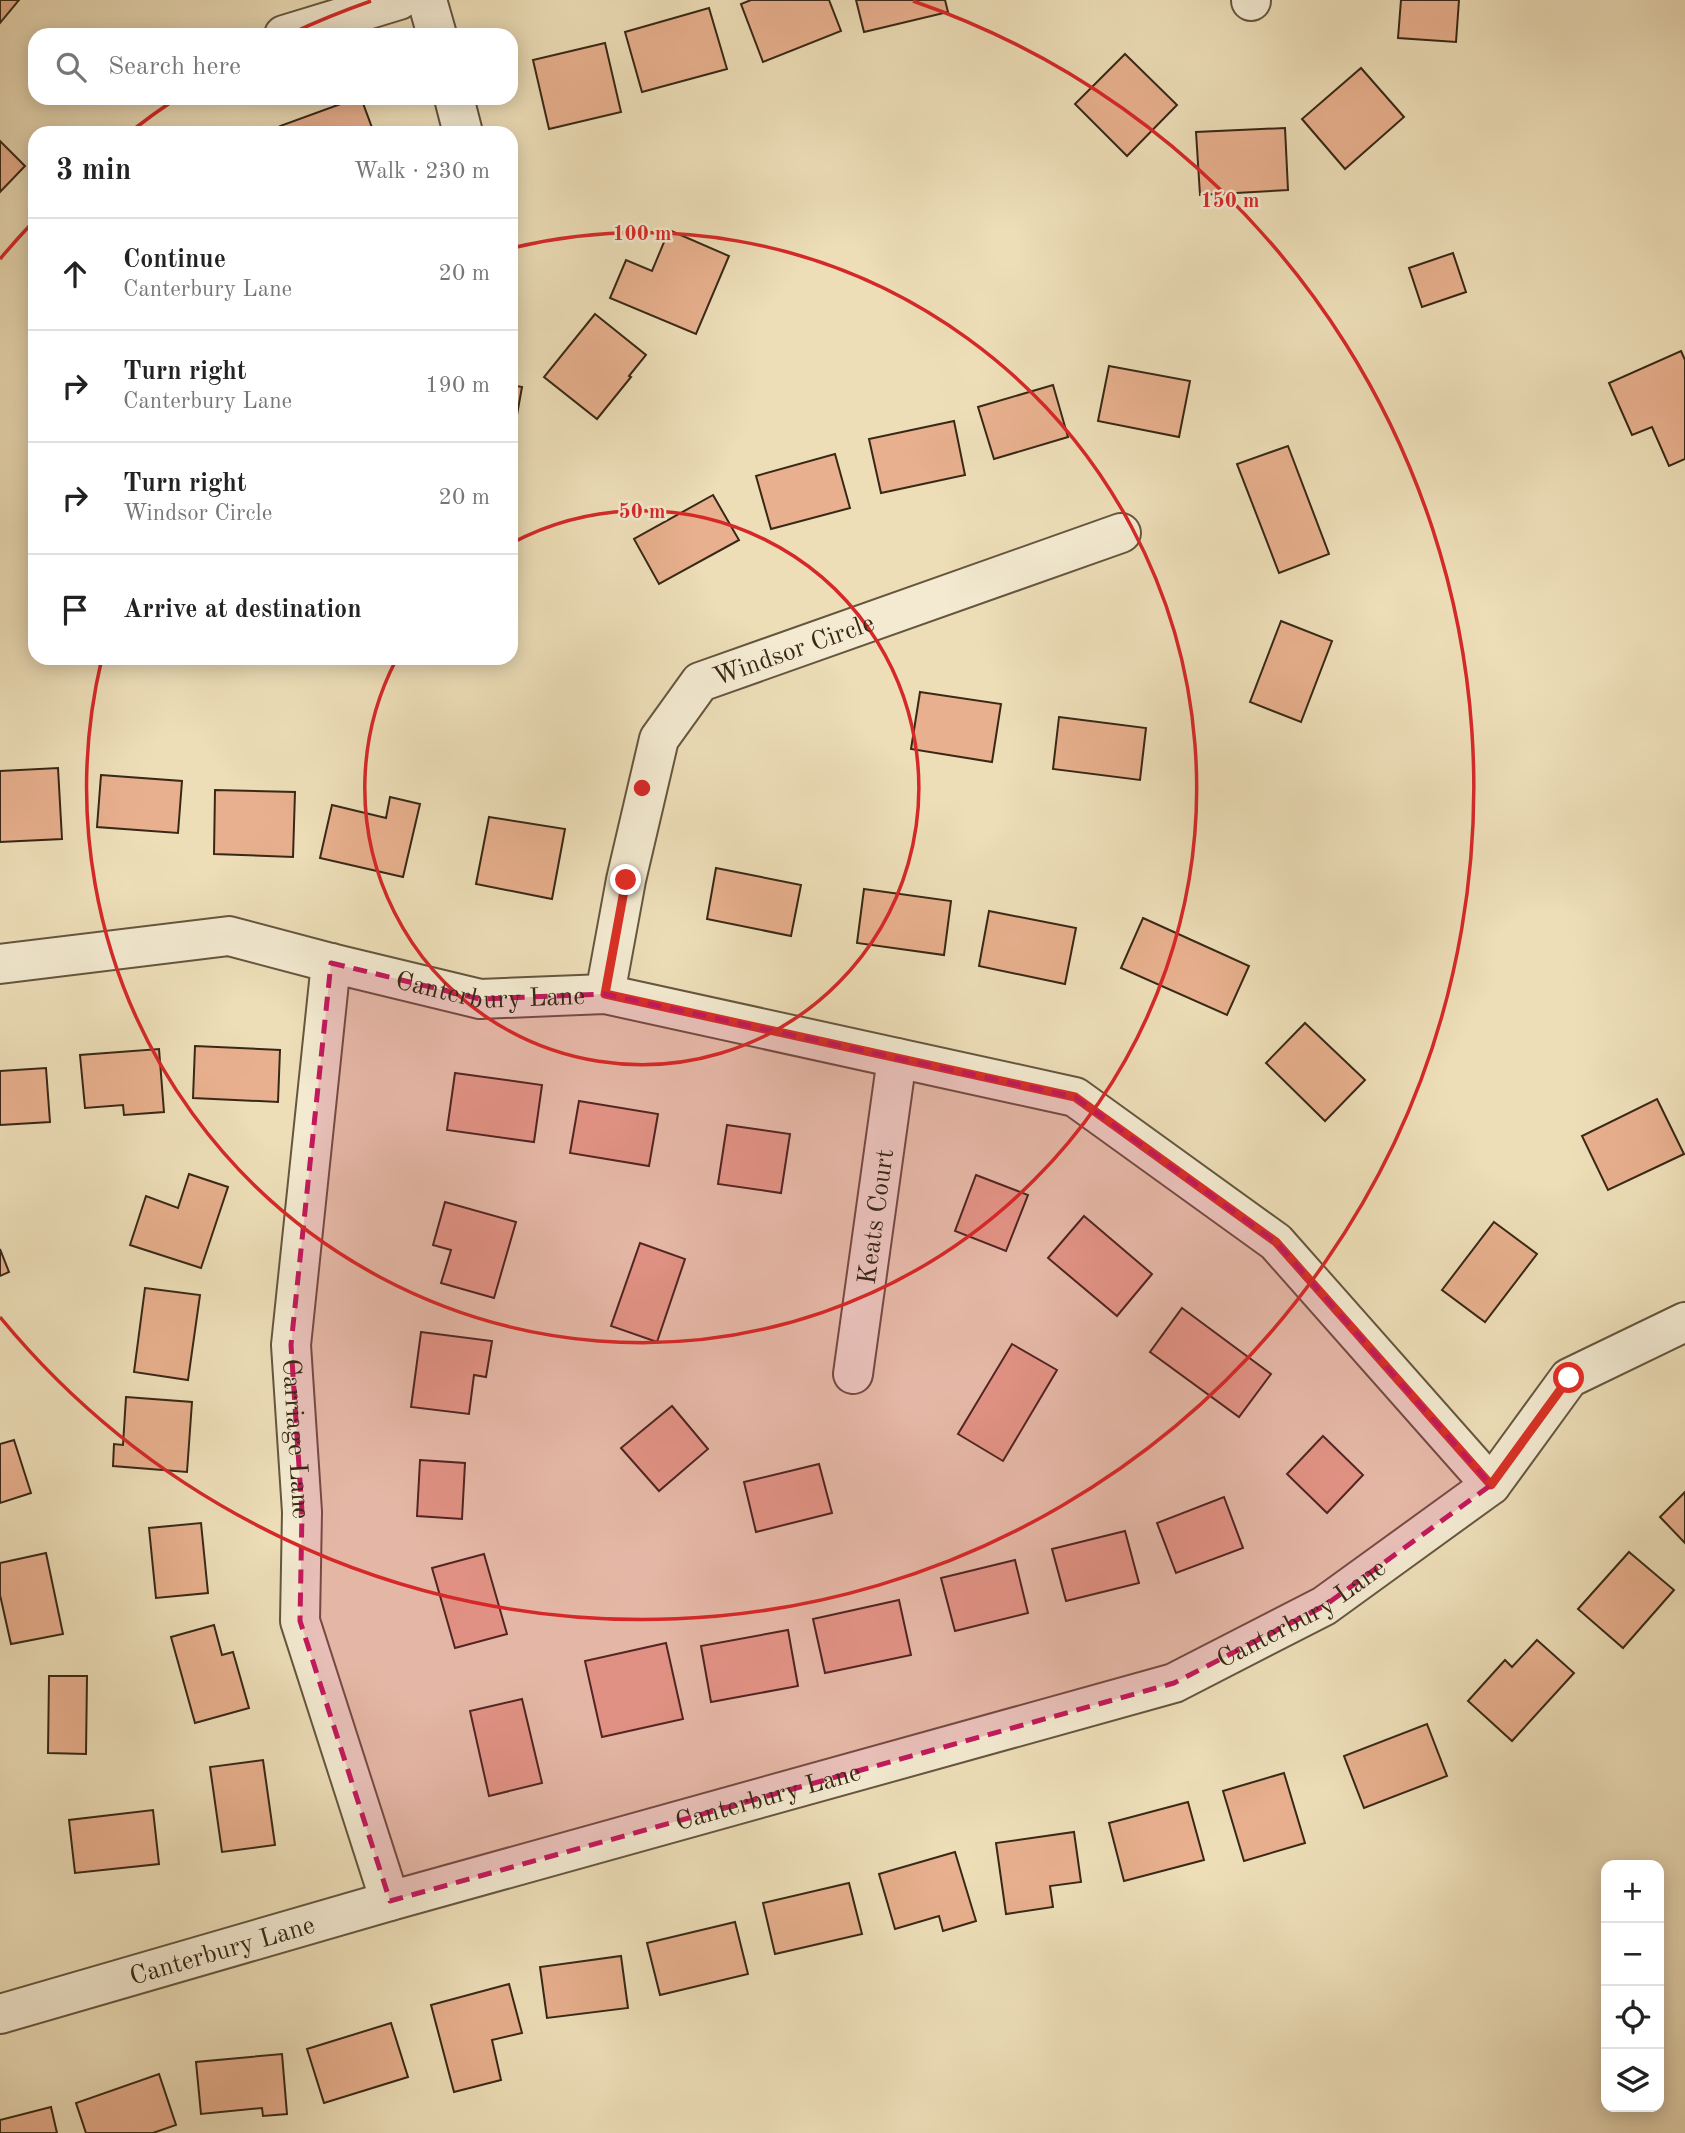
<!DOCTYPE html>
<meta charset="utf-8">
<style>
:root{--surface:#fff;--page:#f6f6f6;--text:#222;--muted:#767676;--line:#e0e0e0}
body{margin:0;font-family:"Old Standard TT",serif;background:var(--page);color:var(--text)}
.controls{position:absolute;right:21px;bottom:21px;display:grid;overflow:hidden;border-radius:14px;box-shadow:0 4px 18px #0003}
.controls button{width:63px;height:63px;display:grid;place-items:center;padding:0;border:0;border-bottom:2px solid var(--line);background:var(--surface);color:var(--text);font:35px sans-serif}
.stop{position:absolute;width:21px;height:21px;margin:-16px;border:5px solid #d93025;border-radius:50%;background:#fff}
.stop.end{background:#d93025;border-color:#fff;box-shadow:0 2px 7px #0008}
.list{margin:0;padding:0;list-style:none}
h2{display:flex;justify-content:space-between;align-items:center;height:91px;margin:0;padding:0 28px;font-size:30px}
h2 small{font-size:23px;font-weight:400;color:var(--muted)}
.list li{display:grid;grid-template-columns:46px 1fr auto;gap:21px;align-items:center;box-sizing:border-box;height:112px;padding:0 28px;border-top:2px solid var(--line)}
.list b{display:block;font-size:26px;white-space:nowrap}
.list p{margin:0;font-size:23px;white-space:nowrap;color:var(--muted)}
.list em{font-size:23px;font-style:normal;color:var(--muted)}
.icon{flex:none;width:38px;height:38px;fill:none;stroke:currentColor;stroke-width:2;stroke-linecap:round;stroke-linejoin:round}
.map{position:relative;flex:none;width:1685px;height:2133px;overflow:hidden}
.search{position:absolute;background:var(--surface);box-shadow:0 4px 18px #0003;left:28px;top:28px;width:490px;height:77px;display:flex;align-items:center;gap:18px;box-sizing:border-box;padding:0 24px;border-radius:21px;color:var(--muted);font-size:26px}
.panel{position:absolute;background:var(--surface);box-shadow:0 4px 18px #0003;left:28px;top:126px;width:490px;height:539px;border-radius:21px}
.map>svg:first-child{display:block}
.building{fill:#e8b08e;stroke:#382816;stroke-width:2}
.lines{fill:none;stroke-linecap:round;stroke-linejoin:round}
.minor-casing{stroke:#65563e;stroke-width:42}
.minor{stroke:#f3ead1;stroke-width:38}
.route{stroke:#d93025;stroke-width:9}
.marked{fill:#c2185b;fill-opacity:0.2;stroke:#c2185b;stroke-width:5;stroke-dasharray:14 9;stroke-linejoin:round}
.ring{fill:none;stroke:#d62828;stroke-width:3.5}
.labels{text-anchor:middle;stroke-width:5;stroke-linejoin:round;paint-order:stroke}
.street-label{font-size:26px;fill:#382816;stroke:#f3ead1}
.centre{fill:#d62828;stroke:#f3ead1;stroke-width:3.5}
.ring-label{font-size:21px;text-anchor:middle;font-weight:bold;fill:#d62828;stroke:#f3ead1;stroke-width:5;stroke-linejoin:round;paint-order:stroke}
</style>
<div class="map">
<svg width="1685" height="2133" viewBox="0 0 1685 2133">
<rect width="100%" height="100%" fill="#eddeb8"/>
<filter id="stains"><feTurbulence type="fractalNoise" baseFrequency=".00286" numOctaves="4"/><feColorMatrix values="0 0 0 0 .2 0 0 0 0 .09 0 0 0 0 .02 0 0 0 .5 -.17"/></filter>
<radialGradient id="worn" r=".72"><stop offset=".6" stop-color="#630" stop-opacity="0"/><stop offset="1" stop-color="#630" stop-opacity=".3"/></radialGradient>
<g class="building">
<path d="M0,0h19l-19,23z"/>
<path d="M751,0h78l12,31 -78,31 -22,-58z"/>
<path d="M856,0h89l3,12 -84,20z"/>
<path d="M1401,0h58l-3,42 -58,-4z"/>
<path d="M709,8l18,61 -85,23 -17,-60z"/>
<path d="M605,43l16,69 -72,17 -16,-69z"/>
<path d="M1125,54l52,51 -50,51 -52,-52z"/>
<path d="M1361,68l43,49 -59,52 -43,-50z"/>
<path d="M357,98h4l13,35h-92l-2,-7z"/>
<path d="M1285,128l3,62 -88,5 -4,-63z"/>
<path d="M0,141l25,25 -25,26z"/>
<path d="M669,230l60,26 -33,78 -86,-36 16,-38 26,11z"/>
<path d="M1453,253l13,39 -44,15 -13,-39z"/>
<path d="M595,314l51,41 -17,21 2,1 -34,42 -53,-42z"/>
<path d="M1681,351l4,9v99l-16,7 -17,-39 -20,8 -23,-52z"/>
<path d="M1109,366l81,15 -11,56 -81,-16z"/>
<path d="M511,385l11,2 -11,61z"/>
<path d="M1053,385l15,52 -74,22 -16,-52z"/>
<path d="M954,421l11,54 -84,18 -12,-54z"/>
<path d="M1288,446l41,108 -50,19 -42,-109z"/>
<path d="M835,454l15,54 -79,21 -15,-53z"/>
<path d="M713,495l26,45 -80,44 -25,-45z"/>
<path d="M1281,621l51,20 -31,81 -51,-20z"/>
<path d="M920,692l81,12 -9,58 -81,-13z"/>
<path d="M1059,717l87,11 -6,52 -87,-11z"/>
<path d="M58,768l4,71 -62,3v-71z"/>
<path d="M101,775l81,6 -4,52 -81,-6z"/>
<path d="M215,790l80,2 -2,65 -79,-3z"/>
<path d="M390,797l30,7 -17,73 -83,-19 12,-53 54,13z"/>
<path d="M489,817l76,12 -13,70 -76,-15z"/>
<path d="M716,868l85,17 -10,51 -84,-17z"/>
<path d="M864,889l87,12 -7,54 -87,-12z"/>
<path d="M989,911l87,17 -11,56 -86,-18z"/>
<path d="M1143,918l106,48 -22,49 -106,-47z"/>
<path d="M1305,1023l60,57 -40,41 -59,-58z"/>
<path d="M195,1046l85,4 -2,52 -85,-4z"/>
<path d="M159,1049l5,63 -40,3 -1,-10 -38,3 -5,-53z"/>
<path d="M46,1068l4,54 -50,3v-54z"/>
<path d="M455,1073l87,12 -8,57 -87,-12z"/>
<path d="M1657,1099l27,55 -76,36 -26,-54z"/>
<path d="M579,1101l79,13 -9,52 -79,-13z"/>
<path d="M727,1125l63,9 -9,59 -63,-9z"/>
<path d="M189,1174l39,13 -27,81 -71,-23 16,-49 32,12z"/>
<path d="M976,1175l52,20 -22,56 -51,-20z"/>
<path d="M445,1202l71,20 -22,76 -53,-15 10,-33 -18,-5z"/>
<path d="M1084,1216l68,58 -35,42 -69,-58z"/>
<path d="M1494,1222l43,32 -52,68 -43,-32z"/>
<path d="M640,1243l45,16 -28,83 -46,-16z"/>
<path d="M0,1249l9,23 -9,4z"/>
<path d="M145,1288l55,7 -12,85 -54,-8z"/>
<path d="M1182,1308l89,66 -32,43 -89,-65z"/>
<path d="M421,1332l71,9 -6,36 -12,-2 -5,39 -58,-7z"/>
<path d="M1012,1344l45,26 -54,91 -45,-27z"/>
<path d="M126,1397l66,5 -5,70 -74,-6 1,-22 9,1z"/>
<path d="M672,1406l36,43 -49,42 -38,-43z"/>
<path d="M1323,1436l40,39 -36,38 -40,-39z"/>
<path d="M14,1440l17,53 -31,10v-59z"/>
<path d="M420,1460l45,3 -3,56 -45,-3z"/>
<path d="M819,1464l13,49 -76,19 -12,-50z"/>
<path d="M1685,1492v51l-25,-26z"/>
<path d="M1224,1497l19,51 -67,25 -19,-50z"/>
<path d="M201,1523l7,70 -52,5 -7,-70z"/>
<path d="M1125,1531l14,52 -73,18 -14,-52z"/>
<path d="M1629,1552l45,38 -51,58 -45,-39z"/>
<path d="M46,1553l17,81 -52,10 -11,-49v-32z"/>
<path d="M484,1554l23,80 -52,14 -23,-80z"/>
<path d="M1015,1560l13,53 -73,18 -14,-53z"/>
<path d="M899,1600l12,55 -86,18 -12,-54z"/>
<path d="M214,1625l8,30 11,-3 16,56 -54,15 -24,-86z"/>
<path d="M788,1630l10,56 -87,16 -10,-56z"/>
<path d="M1537,1640l37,33 -62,68 -44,-40 37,-41 7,7z"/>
<path d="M666,1643l17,76 -81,18 -17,-76z"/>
<path d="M49,1676h38l-1,78 -38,-1z"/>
<path d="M522,1699l20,84 -53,13 -19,-85z"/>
<path d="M1427,1724l20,52 -83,32 -20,-52z"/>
<path d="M263,1760l12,85 -53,7 -12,-85z"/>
<path d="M1284,1773l21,70 -61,18 -21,-70z"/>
<path d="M1188,1802l16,58 -80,21 -15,-58z"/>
<path d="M153,1810l6,54 -84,9 -6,-53z"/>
<path d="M1074,1832l7,50 -31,4 3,21 -47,7 -10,-71z"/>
<path d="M955,1852l21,69 -33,10 -4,-15 -44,13 -16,-55z"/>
<path d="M849,1883l13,51 -87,20 -12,-51z"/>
<path d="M735,1922l13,52 -88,21 -13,-52z"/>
<path d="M621,1956l7,52 -81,10 -7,-51z"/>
<path d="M509,1984l13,49 -30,7 9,40 -47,12 -23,-87z"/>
<path d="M391,2023l17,54 -84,26 -17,-54z"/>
<path d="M282,2054l5,60 -24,2 -1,-8 -61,6 -5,-52z"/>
<path d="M159,2074l17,51 -23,8h-67l-10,-30z"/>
<path d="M51,2107l6,26h-57v-13z"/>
</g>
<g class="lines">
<g class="minor-casing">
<g id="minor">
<path d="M427,0l10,35"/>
<path d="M1251,1v-1"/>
<path d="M284,35l115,-35"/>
<path d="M454,98l9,35"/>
<path id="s1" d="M331,963l-40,382 11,167 -2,109 90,280"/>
<path id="s2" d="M0,964l229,-28 102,27 149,36 125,-5 470,103 201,145 215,243"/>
<path id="s3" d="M605,994l21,-114 33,-141 41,-57 421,-149"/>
<path id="s4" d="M853,1374l44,-316"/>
<path id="s5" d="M0,2014l390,-113 784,-218 150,-77 167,-121 78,-107 116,-56"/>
</g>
</g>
<use href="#minor" class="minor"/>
</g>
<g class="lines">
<path class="route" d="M626,880l-21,114 470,103 201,145 215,243 78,-107"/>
</g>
<path class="marked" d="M331,963l149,36 125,-5 470,103 201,145 215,243 -167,121 -150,77 -784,218 -90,-280 2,-109 -11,-167z"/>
<g class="ring">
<path d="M512 543A277 277 0 1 1 396 660"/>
<path d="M512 248A555 555 0 1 1 102 658"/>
<path d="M0 259A832 832 0 0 1 34 221M130 132A832 832 0 0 1 177 98M290 34A832 832 0 0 1 371 1M913 1A832 832 0 1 1 0 1317"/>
</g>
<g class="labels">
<g class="street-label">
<text dy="9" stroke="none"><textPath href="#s3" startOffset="430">Windsor Circle</textPath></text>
<text dy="9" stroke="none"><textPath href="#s2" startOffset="499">Canterbury Lane</textPath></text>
<text dy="9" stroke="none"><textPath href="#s4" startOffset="159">Keats Court</textPath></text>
<text dy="9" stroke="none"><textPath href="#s1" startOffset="478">Carriage Lane</textPath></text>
<text dy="9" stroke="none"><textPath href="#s5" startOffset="1365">Canterbury Lane</textPath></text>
<text dy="9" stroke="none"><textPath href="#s5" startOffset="798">Canterbury Lane</textPath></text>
<text dy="9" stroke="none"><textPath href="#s5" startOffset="231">Canterbury Lane</textPath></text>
</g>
</g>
<circle cx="642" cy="788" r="10" class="centre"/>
<g class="ring-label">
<text x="1230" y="207">150 m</text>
<text x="642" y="240">100 m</text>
<text x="642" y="518">50 m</text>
</g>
<rect width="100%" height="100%" filter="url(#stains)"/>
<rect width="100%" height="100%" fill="url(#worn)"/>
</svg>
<div class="controls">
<button>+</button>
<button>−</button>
<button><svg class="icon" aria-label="locate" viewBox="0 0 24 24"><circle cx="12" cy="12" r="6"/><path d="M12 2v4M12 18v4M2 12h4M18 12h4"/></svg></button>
<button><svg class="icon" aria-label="layers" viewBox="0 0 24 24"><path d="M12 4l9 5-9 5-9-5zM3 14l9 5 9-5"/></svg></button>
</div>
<div class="stop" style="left:1569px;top:1378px"></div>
<div class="stop end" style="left:626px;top:880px"></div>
<div class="search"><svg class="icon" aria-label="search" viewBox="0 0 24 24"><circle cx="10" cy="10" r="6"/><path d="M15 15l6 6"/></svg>Search here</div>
<section class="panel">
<h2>3 min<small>Walk · 230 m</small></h2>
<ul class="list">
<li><svg class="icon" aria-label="ahead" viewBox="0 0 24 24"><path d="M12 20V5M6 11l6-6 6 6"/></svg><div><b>Continue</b><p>Canterbury Lane</p></div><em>20 m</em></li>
<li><svg class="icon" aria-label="right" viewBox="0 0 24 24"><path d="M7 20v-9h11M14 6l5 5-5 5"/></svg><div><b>Turn right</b><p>Canterbury Lane</p></div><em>190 m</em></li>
<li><svg class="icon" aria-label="right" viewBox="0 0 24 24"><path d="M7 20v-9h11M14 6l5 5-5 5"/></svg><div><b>Turn right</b><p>Windsor Circle</p></div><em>20 m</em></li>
<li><svg class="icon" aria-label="arrive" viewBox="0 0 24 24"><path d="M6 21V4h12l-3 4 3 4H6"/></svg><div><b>Arrive at destination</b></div></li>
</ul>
</section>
</div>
